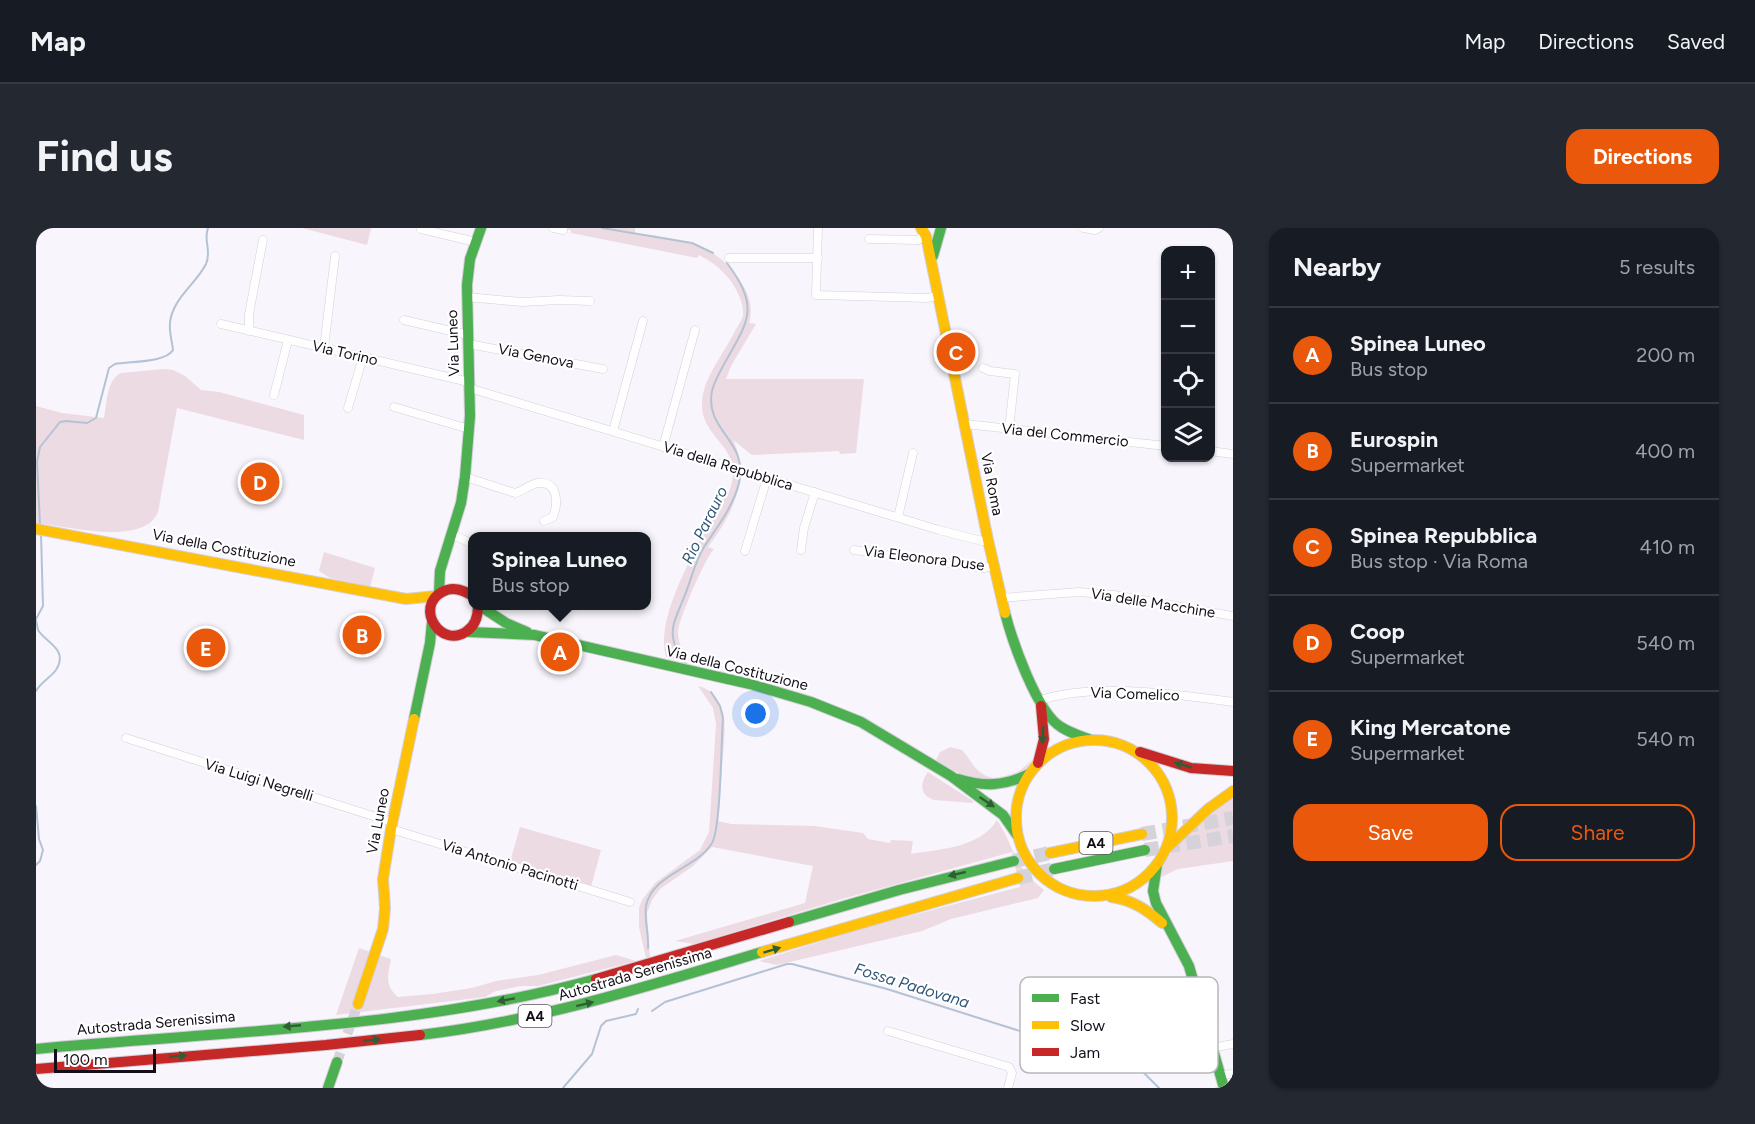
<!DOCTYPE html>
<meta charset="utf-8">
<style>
:root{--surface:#171b24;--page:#242831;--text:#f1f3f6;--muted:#9ea1a6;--line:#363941;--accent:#ea580c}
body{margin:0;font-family:Figtree,sans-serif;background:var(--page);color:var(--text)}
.controls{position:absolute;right:18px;top:18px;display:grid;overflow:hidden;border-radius:12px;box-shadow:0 2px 4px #0004}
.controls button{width:54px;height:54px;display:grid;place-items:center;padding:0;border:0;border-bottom:2px solid var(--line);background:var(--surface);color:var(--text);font:30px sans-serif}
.scale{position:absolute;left:18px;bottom:15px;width:102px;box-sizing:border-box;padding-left:6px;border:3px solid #130e19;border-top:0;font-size:16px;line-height:21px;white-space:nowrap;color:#130e19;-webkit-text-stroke:4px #fff;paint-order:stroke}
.you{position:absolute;left:720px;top:486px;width:21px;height:21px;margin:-15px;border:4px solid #fff;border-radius:50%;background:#1a73e8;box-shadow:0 0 0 9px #1a73e833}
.badge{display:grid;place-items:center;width:39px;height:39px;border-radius:50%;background:var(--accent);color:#fff;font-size:20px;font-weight:700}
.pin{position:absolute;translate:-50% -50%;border:3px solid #fff;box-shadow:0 2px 6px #0006}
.popup{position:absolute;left:432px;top:304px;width:183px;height:78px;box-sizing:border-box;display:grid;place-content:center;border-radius:12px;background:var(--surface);filter:drop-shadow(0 2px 4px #0005);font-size:20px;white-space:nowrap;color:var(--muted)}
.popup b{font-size:22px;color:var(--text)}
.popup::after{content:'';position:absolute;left:50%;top:100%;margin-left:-12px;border:12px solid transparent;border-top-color:var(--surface)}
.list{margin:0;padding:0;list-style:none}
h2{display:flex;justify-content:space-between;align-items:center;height:78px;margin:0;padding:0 24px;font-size:26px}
h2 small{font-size:20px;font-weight:400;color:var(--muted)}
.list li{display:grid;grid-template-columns:39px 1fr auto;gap:18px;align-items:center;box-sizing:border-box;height:96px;padding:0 24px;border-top:2px solid var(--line)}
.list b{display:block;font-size:22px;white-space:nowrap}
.list p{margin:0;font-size:20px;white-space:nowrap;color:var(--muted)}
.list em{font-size:20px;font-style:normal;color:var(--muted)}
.actions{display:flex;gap:12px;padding:18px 24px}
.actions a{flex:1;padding:14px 0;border:2px solid var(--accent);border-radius:18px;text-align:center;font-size:21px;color:var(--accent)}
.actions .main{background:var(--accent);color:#fff}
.icon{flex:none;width:33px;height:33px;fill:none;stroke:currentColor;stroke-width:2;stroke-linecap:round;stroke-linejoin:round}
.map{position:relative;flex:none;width:1197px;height:860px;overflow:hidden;border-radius:18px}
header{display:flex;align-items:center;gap:36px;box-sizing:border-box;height:84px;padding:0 30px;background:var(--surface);border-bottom:2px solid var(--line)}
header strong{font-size:28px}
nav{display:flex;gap:33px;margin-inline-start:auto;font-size:21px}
.intro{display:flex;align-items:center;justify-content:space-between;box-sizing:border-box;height:144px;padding:0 36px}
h1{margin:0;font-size:42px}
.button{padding:15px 27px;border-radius:18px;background:var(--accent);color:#fff;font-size:21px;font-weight:700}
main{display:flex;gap:36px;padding:0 36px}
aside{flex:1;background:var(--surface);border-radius:18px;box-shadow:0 2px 4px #0004}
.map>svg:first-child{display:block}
.green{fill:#eddbe3}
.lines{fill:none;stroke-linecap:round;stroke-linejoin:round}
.stream{stroke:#b3c3d4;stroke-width:2}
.secondary-tunnel{stroke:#d6d2da;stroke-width:10;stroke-dasharray:10 5;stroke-linecap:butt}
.highway-tunnel{stroke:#d6d2da;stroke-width:14;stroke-dasharray:14 7;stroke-linecap:butt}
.street-casing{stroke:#d3cfd8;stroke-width:9}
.fast-casing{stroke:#d3cfd8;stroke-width:12}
.slow-casing{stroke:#d3cfd8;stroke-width:12}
.jam-casing{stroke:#d3cfd8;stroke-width:12}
.street{stroke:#fefeff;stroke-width:8}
.fast{stroke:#4caf50;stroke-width:10}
.slow{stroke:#ffc107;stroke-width:10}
.jam{stroke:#c62828;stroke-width:10}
.oneway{fill:#305e34}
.labels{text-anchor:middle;stroke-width:4.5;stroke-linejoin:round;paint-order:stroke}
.shield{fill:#fff;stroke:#5a565e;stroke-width:1.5}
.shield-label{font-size:14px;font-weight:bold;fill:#130e19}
.street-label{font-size:15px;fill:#130e19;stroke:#fff}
.water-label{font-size:16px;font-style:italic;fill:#305779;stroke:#fff}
.key{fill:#fff;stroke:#b8b7ba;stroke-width:1.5}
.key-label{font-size:16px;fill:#130e19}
</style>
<header>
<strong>Map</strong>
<nav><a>Map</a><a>Directions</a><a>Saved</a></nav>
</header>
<div class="intro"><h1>Find us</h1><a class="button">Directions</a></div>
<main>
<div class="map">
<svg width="1197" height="860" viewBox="0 0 1197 860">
<rect width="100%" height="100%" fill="#f8f5fc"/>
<g class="green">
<path d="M266,0h69l-4,17z"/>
<path d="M524,0h75v5c45,6 85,10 109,54 6,11 9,23 5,36l7,1 -25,42 -5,13h138l-8,74 -16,1 -1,-3 -87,4 -19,-15c19,38 -2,76 -25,107l6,2c-10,11 -33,66 -36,81 -1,9 5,23 9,31l-21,-4c-13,-45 40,-121 57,-164l5,1c20,-47 -25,-52 -26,-88 -1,-26 22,-52 33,-75 3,-5 7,-11 8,-16 1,-11 -5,-22 -10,-31 -9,-13 -20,-22 -34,-29l-2,3 -126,-25v-3z"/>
<path d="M128,141l9,1 12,6 16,14 18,2 85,23v25l-127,-32 -19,104c-14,35 -92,14 -122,11v-117l26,7 42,5c3,-14 2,-38 17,-45z"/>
<path d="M288,324l51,16 -5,19 -40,-9 -11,-7z"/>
<path d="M662,458c13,3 21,12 25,26 3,14 1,29 0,43 -2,22 -3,44 -5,66l13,3 84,2 48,7 5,6 22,4 1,-3 22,1 -2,13c29,-5 69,-6 86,-34 11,16 14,30 24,46 6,10 14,17 23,24l-6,8 -87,21 -29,12 -145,34 -18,-4 108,-34 153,-40 -8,-35 -170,47 -148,45 -19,-3 130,-38 8,-37 -101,-19 -19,19 -33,23 -8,11 -5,13 3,44 -4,1 -7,-31v-19l3,-8 13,-17 45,-33 9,-18 7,-108 -3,-16z"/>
<path d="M914,519l12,3c7,7 10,16 18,22 20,15 40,1 53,-14l-8,12 -6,6 -32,5 -26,-6 -25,-15 4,-8z"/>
<path d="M892,544l45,29v2l-39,-3c-15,-5 -14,-17 -6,-28z"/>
<path d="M1197,567v66l-55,8 -21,10c16,-40 44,-58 76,-84z"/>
<path d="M484,599l81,23 -10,37 -81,-25z"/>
<path d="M323,720l32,11c-3,16 -7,26 7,38l34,-3 40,-6 24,-7 42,-6 78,-20 20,6 -98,25h-17l-25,5 -11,6 -149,18z"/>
</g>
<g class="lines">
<g class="stream">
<path d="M566,0l90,15 21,10"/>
<path d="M4,297l-3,-63 3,-15 20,-25 6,-1 21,2 9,-5 13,-50 6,-4c15,-3 50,-1 58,-14 -1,-9 -4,-18 -3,-27 2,-24 26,-39 36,-59 6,-13 -3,-24 2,-36"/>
<path d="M0,391l7,-13 -2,-72"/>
<path d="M0,392c0,1 2,9 2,10 8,13 31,19 18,40 -6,8 -15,12 -20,21"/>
<path d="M651,437c-6,-8 -13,-17 -14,-28 -2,-12 5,-24 9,-35 8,-17 12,-39 22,-55 13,-20 29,-40 35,-64 10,-43 -35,-52 -27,-92 2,-9 7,-17 11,-25 25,-45 38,-57 4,-103"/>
<path d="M0,578l3,33 4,11 -3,11 -4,4"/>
<path d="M612,720c1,-14 -4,-28 -2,-42 6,-32 50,-37 66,-63 9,-16 9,-101 11,-125l-3,-12 -9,-14"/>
<path d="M616,783l13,-9 122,-38h5l95,25 253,80 19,19"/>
<path d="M527,860l29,-34 9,-28 5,-5 30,-7 2,-5"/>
</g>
<path class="secondary-tunnel" d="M301,834l21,-58"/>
<g class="highway-tunnel">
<path d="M1106,606l91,-16"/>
<path d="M1109,622l88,-14"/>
<path d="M978,633l36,-8"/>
<path d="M982,650l36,-9"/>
</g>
<g class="street-casing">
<g id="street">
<path d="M517,0l10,2"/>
<path d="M782,0l-2,67 111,3 11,-2"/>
<path d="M1047,0l12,2 4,-2"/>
<path d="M385,1l55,13"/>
<path d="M833,11l49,1 7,-5"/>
<path d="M693,30h89"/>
<path d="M431,69l55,5 37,-2 31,1"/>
<path d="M368,92l64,15"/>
<path d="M185,96l248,58"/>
<path d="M213,103v-17l14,-74"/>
<path d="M432,116l135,25"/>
<path d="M288,120l11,-92"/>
<path d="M947,140l7,3 25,3 -6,55"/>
<path d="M433,160l470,142 43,11 6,-1"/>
<path d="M238,167l14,-55"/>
<path d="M358,179l75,22"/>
<path d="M312,180l15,-51"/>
<path d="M929,196l201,22"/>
<path d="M577,203l30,-110"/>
<path d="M627,219l32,-117"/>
<path d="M1174,223l23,3"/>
<path d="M429,249l50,16c8,-2 15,-9 23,-10 21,-2 20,21 15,34l-9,4"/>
<path d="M862,289l15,-64"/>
<path d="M415,306l22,10"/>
<path d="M765,322l3,-22 11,-36"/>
<path d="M818,322l130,18 10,-2"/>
<path d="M709,323l22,-73"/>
<path d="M965,370l78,-6 35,3 119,21"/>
<path d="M1002,473c56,-19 137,-7 195,1"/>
<path d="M90,510l266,84"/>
<path d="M355,601l239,73"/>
<path d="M852,803l121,36 3,6 -4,15"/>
<path d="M1176,820l21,-4"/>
<path d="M1184,847l13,-1"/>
</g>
</g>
<g class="fast-casing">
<g id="fast">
<path d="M897,28l8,-28"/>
<path d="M403,365l1,-22 21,-68 4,-26 5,-61 -3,-131 3,-26 11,-31"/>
<path d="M444,378l26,17 21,9"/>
<path d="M969,385c7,27 32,100 56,114 9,6 20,9 30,13"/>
<path d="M433,404l66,3 215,49 61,18 50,20 90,54 52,39 14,20"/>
<path d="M378,491l16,-76 2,-21"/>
<path d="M922,551c26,8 47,7 71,-5"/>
<path d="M1121,637l-4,26 3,12 33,63 35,122"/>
<path d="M1018,641l91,-19"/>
<path d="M753,694l110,-32 115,-29"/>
<path d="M384,807c119,-14 228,-49 342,-83"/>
<path d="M0,821c187,-18 378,-20 560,-70"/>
<path d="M292,860l9,-26"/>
</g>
</g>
<g class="slow-casing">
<g id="slow">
<path d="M885,0l5,8 62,304 17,73"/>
<path d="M0,301l370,70 30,-3"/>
<circle cx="1058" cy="590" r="78"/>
<path d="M1131,620l41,-39 25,-18"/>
<path d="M1014,625l92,-19"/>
<path d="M1075,669c21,3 35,12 51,26"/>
<path d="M726,724l256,-74"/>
<path d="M322,776l25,-75 2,-21 -2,-29 8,-50 23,-110"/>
</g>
</g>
<g class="jam-casing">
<g id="jam">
<path d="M437,368c-10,-6 -20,-10 -31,-4 -28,15 -1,58 25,39 9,-6 11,-15 11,-25"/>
<path d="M1104,524l51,16 42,3"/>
<path d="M1002,535l6,-24 -3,-33"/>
<path d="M560,751l193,-57"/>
<path d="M0,841l290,-24 94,-10"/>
</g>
</g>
<use href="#street" class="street"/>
<use href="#fast" class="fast"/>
<use href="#slow" class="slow"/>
<use href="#jam" class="jam"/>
</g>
<defs><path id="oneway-solid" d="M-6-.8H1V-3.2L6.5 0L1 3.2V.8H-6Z" transform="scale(1.5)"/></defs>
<g class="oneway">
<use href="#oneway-solid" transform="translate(1007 507) rotate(93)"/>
<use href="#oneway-solid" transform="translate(1147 537) rotate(-164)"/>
<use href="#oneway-solid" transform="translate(951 574) rotate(34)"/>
<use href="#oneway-solid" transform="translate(921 646) rotate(167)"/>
<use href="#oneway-solid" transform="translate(736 722) rotate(-17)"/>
<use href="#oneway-solid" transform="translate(470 772) rotate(169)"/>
<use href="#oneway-solid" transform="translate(549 776) rotate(-14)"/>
<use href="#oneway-solid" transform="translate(256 798) rotate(175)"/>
<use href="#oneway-solid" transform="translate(336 812) rotate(-5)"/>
<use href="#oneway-solid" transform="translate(142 828) rotate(-5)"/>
</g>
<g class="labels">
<g class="shield">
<rect x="1043.5" y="604" width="33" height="22" rx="4.5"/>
<rect x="482.5" y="777" width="33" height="22" rx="4.5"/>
</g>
<g class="shield-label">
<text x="1060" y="620">A4</text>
<text x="499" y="793">A4</text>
</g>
<g class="street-label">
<text transform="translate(417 115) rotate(-92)" y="5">Via Luneo</text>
<text transform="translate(309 125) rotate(13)" y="5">Via Torino</text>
<text transform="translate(500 128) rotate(11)" y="5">Via Genova</text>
<text transform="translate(1029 207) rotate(6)" y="5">Via del Commercio</text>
<text transform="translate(692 238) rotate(17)" y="5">Via della Repubblica</text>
<text transform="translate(956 256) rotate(79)" y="5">Via Roma</text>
<text transform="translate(188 320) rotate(11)" y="5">Via della Costituzione</text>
<text transform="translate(888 330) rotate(7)" y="5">Via Eleonora Duse</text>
<text transform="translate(1117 375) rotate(9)" y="5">Via delle Macchine</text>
<text transform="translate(701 440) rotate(14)" y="5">Via della Costituzione</text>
<text transform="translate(1099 466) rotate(2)" y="5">Via Comelico</text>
<text transform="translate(223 552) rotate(17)" y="5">Via Luigi Negrelli</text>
<text transform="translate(342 593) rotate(-79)" y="5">Via Luneo</text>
<text transform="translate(474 637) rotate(17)" y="5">Via Antonio Pacinotti</text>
<text transform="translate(599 746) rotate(-16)" y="5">Autostrada Serenissima</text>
<text transform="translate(120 795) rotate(-5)" y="5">Autostrada Serenissima</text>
</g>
<g class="water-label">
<text transform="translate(668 297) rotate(-64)" y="6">Rio Parauro</text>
<text transform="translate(876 757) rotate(17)" y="6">Fossa Padovana</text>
</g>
</g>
<rect x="984" y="749" width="198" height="96" rx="9" class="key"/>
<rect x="996" y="766" width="27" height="8" fill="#4caf50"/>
<rect x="996" y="793" width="27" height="8" fill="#ffc107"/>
<rect x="996" y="820" width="27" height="8" fill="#c62828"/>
<g class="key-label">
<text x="1034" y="776">Fast</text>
<text x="1034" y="803">Slow</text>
<text x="1034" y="830">Jam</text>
</g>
</svg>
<div class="controls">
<button>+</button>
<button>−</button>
<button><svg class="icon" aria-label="locate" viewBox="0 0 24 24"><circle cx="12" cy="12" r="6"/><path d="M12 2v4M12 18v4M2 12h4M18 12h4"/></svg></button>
<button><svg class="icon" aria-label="layers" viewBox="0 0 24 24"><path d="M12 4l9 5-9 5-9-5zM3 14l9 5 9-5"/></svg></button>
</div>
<div class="scale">100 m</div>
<div class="you"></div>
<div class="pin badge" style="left:524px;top:424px">A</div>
<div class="popup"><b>Spinea Luneo</b>Bus stop</div>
<div class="pin badge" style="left:326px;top:407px">B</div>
<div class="pin badge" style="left:920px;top:124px">C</div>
<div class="pin badge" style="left:224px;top:254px">D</div>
<div class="pin badge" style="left:170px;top:420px">E</div>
</div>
<aside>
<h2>Nearby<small>5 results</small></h2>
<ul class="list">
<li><span class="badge">A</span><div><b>Spinea Luneo</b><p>Bus stop</p></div><em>200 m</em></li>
<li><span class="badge">B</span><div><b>Eurospin</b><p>Supermarket</p></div><em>400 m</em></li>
<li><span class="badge">C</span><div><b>Spinea Repubblica</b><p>Bus stop · Via Roma</p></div><em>410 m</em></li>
<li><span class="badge">D</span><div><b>Coop</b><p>Supermarket</p></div><em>540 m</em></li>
<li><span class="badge">E</span><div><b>King Mercatone</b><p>Supermarket</p></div><em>540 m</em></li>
</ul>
<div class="actions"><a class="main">Save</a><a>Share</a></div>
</aside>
</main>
